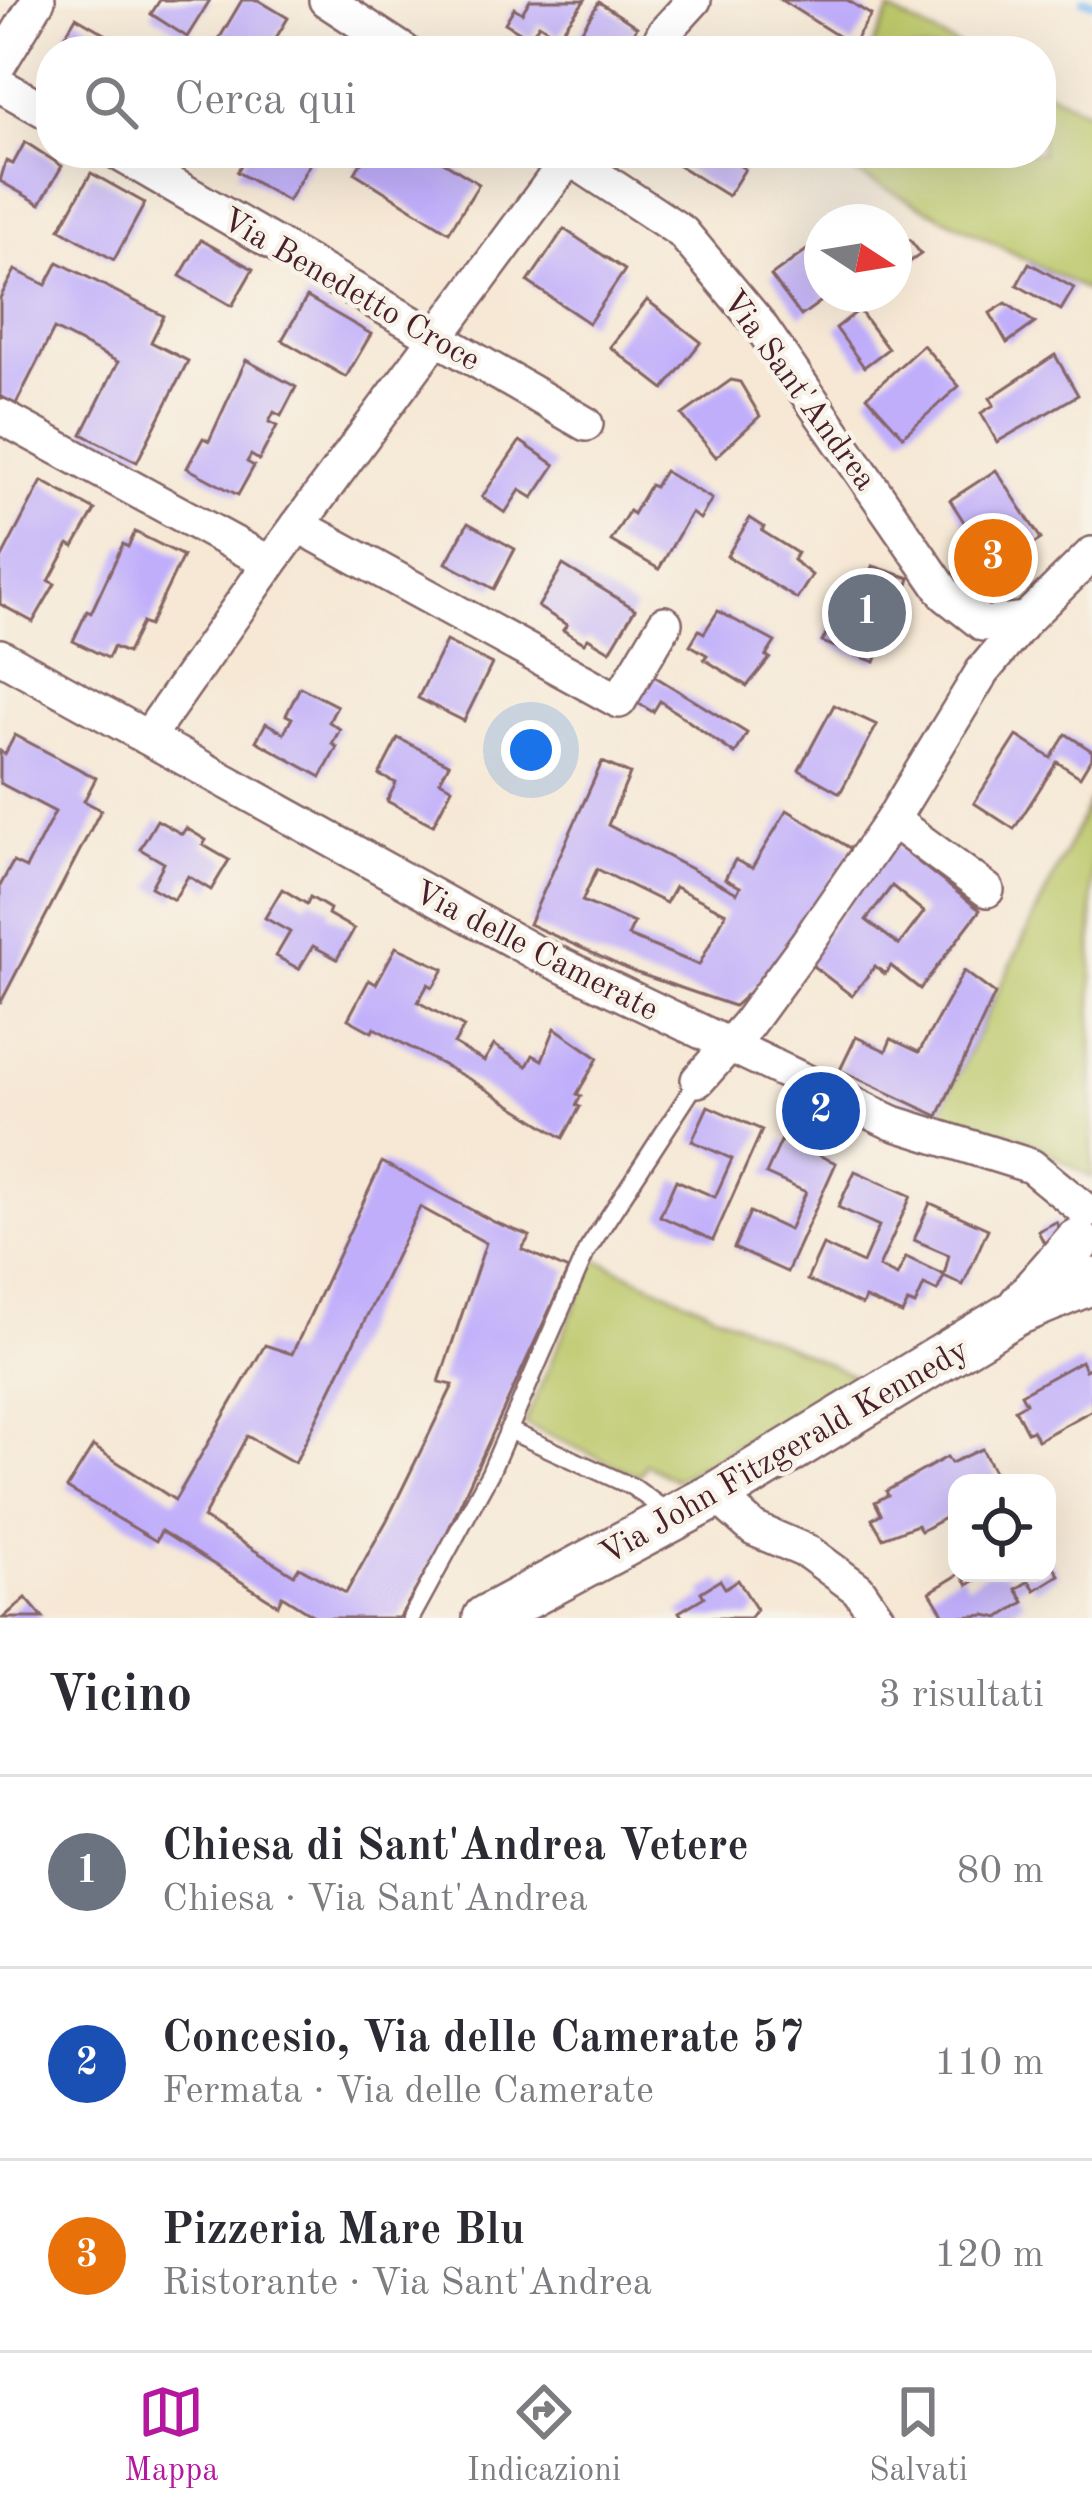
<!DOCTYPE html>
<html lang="it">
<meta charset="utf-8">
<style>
:root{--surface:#fff;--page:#f2f2f3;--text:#2b2b33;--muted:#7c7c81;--line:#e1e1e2;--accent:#b5179e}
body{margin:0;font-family:"Old Standard TT",serif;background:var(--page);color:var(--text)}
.controls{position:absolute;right:36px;bottom:36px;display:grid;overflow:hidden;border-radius:24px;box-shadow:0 12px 48px #0002}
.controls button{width:108px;height:108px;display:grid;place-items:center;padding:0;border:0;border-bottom:3px solid var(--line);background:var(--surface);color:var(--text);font:60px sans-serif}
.compass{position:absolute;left:804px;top:204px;width:108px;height:108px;border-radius:50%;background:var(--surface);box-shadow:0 12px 48px #0002;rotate:102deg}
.you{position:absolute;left:531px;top:750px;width:42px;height:42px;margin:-30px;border:9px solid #fff;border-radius:50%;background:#1a73e8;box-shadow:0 0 0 18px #1a73e833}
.badge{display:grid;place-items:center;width:78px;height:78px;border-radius:50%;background:var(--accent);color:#fff;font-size:39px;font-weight:700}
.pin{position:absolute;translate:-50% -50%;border:6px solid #fff;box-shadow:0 3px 12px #0006}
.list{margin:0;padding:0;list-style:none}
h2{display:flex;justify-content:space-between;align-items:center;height:156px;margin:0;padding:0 48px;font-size:51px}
h2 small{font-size:39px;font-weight:400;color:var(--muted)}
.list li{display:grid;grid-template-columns:78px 1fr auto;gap:36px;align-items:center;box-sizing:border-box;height:192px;padding:0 48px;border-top:3px solid var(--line)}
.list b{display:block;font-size:45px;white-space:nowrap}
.list p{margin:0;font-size:39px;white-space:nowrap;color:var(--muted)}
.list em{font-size:39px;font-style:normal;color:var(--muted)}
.icon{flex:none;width:66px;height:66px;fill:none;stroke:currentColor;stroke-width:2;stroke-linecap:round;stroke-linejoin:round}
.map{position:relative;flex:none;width:1092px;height:1618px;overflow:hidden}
.search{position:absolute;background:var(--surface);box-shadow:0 12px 48px #0002;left:36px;right:36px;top:36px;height:132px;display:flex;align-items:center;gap:30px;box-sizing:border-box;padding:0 42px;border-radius:48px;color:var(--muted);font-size:45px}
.sheet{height:732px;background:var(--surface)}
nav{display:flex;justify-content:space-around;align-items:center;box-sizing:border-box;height:168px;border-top:3px solid var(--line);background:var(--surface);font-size:33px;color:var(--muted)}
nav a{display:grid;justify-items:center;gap:6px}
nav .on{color:var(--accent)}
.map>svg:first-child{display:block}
.green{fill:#bcc86a;stroke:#83744a;stroke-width:3}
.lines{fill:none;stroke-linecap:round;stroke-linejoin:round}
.stream{stroke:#81bcf3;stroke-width:9}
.building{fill:#c0aefb;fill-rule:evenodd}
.lane-casing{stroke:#866566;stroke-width:21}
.street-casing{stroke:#866566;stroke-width:38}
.secondary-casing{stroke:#866566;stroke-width:50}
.lane{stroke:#fff;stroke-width:16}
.street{stroke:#fff;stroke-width:33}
.secondary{stroke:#fff;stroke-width:45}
.labels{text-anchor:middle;stroke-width:9;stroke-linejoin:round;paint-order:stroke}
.street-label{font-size:33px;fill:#4a1f2b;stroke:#f7f3e8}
</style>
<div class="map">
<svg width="1092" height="1618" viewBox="0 0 1092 1618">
<rect width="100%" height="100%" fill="#f7f3e8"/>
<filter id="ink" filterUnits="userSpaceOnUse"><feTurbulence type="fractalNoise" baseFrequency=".00833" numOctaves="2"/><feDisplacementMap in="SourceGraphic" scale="24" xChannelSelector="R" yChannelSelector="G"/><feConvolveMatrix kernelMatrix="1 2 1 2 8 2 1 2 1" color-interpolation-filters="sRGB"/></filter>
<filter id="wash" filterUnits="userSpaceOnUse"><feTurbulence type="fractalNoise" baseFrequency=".004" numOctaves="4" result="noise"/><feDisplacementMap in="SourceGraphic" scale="48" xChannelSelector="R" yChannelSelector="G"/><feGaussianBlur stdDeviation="2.7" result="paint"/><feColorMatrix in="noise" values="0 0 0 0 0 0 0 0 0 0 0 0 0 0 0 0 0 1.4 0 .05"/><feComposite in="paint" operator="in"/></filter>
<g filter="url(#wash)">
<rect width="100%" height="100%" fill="#f6e8d5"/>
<g class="green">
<path d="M890,11l74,38 4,2h-98z"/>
<path d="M1041,88l51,26v179l-274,-139 223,-1z"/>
<path d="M1092,797v381l-66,-39 -58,-19 -30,-4z"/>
<path d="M596,1259l262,119 -183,102 -29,-16 -7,12 -115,-52z"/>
</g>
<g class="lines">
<path class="stream" d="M1084,0l8,2"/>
</g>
<g id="blocks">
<g class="building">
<path d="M160,0h50l-23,37 -36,-23z"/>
<path d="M242,0h16l30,18 -20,33h-29l-20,-12z"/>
<path d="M530,0h55l-27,36 -19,-12 -9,14 -25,-15 9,-15 8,5z"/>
<path d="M781,0h66l24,15 -19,30z"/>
<path d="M599,2l38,25 -11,18 -5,-3 -5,9h-25l-16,-10z"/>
<path d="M76,17l48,28 -3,6h-65z"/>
<path d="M25,142l37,24 -22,38 -40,-23 6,-20 7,3z"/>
<path d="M248,153h56l9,5 -25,43 -51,-29z"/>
<path d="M367,153h62l50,31 -30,48 -94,-59z"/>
<path d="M659,153h61l25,16 -17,27z"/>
<path d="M91,173l54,30 -31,57 -54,-31z"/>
<path d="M564,229l61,41 -36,53 -61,-41z"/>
<path d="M894,236l16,4 11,14 -27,19z"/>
<path d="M201,240l52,29 -21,37 -52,-30z"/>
<path d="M808,249l14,20v25h9l-30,22 -30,-40z"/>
<path d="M58,262l106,54 -13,26 37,19 -51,101 -55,-28 36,-72 -64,-33 -38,75 -16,-8v-98l15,-28 31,15z"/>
<path d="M1029,263l45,25 -13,22 -44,-25z"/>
<path d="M307,297l64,37 -25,43 -64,-37z"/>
<path d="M647,300l54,42 -37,47 -54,-42z"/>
<path d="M1006,303l29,20 -28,20 -17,-30z"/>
<path d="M859,310l29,39 -24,18 -28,-39z"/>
<path d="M923,345l36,41 -56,50 -36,-40z"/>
<path d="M1055,355l23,40 -81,47 -16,-29 13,-8 -4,-7z"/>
<path d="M246,360l50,27 -15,29 -7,-4 -5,10 8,4 -18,34 -8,-5 -4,7 7,4 -16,29 -51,-27 16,-30 6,3z"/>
<path d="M731,380l9,2 20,34 -44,41 -34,-42z"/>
<path d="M520,441l35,24 -22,33 -13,-8 -15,23 -23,-16z"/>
<path d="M996,470l45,69 -47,30 -44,-69z"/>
<path d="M664,471l48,28 -12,20 -9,-6 -32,56 -48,-28 18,-30 4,3 17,-29 5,2z"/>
<path d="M42,481l53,29 -21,37 -5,-3 -20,37 6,3 -22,38 -33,-18v-43z"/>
<path d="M750,518l14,9 -2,4 35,22 -4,7 19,15 -15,24 -70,-43z"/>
<path d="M468,523l47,26 -21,40 -48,-26z"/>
<path d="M135,532l48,24 -34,70 -7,-3 -15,30 -14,-6 -5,11 -35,-17 14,-30 4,2 32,-69 5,3z"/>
<path d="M563,565l72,44 -25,42 -22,-13 -4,5 -21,-13 4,-5 -29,-18z"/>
<path d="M873,566l37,12 -21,72 -8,-3 -6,15 -53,-20 23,-44 15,6z"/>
<path d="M718,611l57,31 -9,14 4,2 -23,28 -43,-27 3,-4 -17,-10 9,-15 5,3z"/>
<path d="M446,641l46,23 -28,57 -46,-23z"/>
<path d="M646,671l101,62 -12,21 -75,-53 -7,11 -24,-14z"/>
<path d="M300,687l37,19 -8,16 11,7 -8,15 5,3 -16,30 -65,-36 10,-18 18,10 8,-15 -6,-3z"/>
<path d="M834,705l43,20 -37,68 -41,-23z"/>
<path d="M1066,734l26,17v6l-12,20 -23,-15 -43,67 -40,-26 43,-67 34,22z"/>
<path d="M15,735l81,43 -12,23 17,9 -101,194v-118l13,-24 13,6 29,-56 -55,-29v-32l5,3z"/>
<path d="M398,738l51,26 -9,17 12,7 -19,37 -46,-24 9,-18 -17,-8z"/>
<path d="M602,762l28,12 -22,51 129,68 3,-6 -15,-8 10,-19 17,8 35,-58 66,40 -83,123 -36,33 -100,-34 -105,-48zM597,869l69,34 9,-16 51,26 -27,52 -71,-29 6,-13 -52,-22z"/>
<path d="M157,820l25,14 4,-6 20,12 -3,5 26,15 -18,30 -23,-14 -14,24 -23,-13 13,-24 -24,-14z"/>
<path d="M894,843l86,67 -60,79 -29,-23 -6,8 -10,-8 -23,30 -47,-36zM892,886l32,26 -25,33 -33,-25z"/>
<path d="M282,889l25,15 3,-7 20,12 -2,5 26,15 -17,30 -24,-13 -14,23 -23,-13 14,-24 -25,-14z"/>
<path d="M396,947l48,22 -11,18 -5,-3 -10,18 46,25 -10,17 30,17 10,-16 33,21 6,-11 9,5 13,-32 43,30 -21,36 4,2 -5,9 4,2 -17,31 -90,-57 -99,-53 -2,4 -24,-13 21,-39 7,4z"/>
<path d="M964,971l31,23 -57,122 -98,-46 16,-33 30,14 5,-12 28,13z"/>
<path d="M708,1106l54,24 -49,110 -53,-24 16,-36 39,17 13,-29 4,-9 -40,-18z"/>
<path d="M782,1139l54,24 -49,109 -53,-24 16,-36 39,18 17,-38 -40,-18z"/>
<path d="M382,1162l112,60 36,14 -8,13 46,21 -129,280 -40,68h-82l-35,-22 -4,9 -117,-74 -5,10 -89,-53 26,-42 82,54 90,-155 27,9zM420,1207l66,36 -47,139 14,3 -66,135 -41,73 -47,-26 -5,8 -91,-57 44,-82 48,27z"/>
<path d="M855,1171l56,25 -32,71 18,9 9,-19 38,18 5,-20 -35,-15 16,-37 58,26 -25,56 -19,-9 -7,15 -13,-6 -9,20 -7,-3 -6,12 -37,-16 -3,7 -55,-25 16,-35 40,18 3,-7 13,-30 -41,-19z"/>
<path d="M1056,1222l9,17 -18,10 -9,-18z"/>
<path d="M1081,1361l4,9 7,-3v43l-54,30 -6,-10 -5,2 -12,-23 11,-6 -5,-9z"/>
<path d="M982,1449l16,30 -7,4h-34v28l-36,20 -4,-6 -34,13 -11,-19 9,-5 -6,-12 13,-7 -2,-4 61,-34 4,6z"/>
<path d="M1047,1555l12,20 -24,15 -6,-9 -13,8 8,13 -25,16 -13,-3 -40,3 -16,-26 31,-19 7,12 19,-12h19l4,6 10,-6h27z"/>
<path d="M720,1580l5,8 13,-8 19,30 -8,8h-66l-4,-6 25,-15 -3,-5z"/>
<path d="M26,1598l17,20h-40z"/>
</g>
</g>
</g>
<g filter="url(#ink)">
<use href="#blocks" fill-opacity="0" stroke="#866566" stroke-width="3"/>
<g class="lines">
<g class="lane-casing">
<g id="lane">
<path d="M508,1430l125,57 37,27"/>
<path d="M411,1618l79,-145 96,-221 112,-172"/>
</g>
</g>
<g class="street-casing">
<g id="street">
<path d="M326,0l78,51"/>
<path d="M655,51l9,-18 30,-33"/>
<path d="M0,63l38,-63"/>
<path d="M0,85l51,29"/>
<path d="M118,153l468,271"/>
<path d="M562,153l120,79 77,92 187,271 37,29 43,-5"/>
<path d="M0,416l270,147"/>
<path d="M298,525l321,176 46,-78"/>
<path d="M0,656l534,296 359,171 138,43 55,45"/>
<path d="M148,737l122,-174 299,-405"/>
<path d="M892,820l95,70"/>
<path d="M698,1080l49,-55 60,-82 85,-123 90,-148 44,-53 66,-65"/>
<path d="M716,1495l38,34 54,23 50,37 20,29"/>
</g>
</g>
<g class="secondary-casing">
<g id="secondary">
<path d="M1021,1306l56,-64"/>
<path d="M486,1618l230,-123 299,-182 77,-32"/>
</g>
</g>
<use href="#lane" class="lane"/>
<use href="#street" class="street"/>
<use href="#secondary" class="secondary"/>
</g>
</g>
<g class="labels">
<g class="street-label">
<text transform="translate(352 288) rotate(30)" y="12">Via Benedetto Croce</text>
<text transform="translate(801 389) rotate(54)" y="12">Via Sant'Andrea</text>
<text transform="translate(537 949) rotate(27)" y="12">Via delle Camerate</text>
<text transform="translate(783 1450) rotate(-30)" y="12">Via John Fitzgerald Kennedy</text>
</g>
</g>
</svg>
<div class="controls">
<button><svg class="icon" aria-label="locate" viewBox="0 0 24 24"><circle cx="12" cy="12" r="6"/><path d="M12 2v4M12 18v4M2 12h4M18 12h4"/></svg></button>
</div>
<svg class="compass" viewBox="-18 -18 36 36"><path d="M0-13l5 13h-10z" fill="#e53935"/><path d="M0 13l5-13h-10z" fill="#7c7c81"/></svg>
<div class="you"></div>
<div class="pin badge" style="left:867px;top:613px;background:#6b7280">1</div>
<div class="pin badge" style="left:821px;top:1111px;background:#1a4fb4">2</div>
<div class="pin badge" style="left:993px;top:558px;background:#e8710a">3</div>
<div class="search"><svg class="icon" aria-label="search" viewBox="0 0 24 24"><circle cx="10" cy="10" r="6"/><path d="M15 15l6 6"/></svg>Cerca qui</div>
</div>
<section class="sheet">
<h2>Vicino<small>3 risultati</small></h2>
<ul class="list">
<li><span class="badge" style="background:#6b7280">1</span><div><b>Chiesa di Sant'Andrea Vetere</b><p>Chiesa · Via Sant'Andrea</p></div><em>80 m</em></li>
<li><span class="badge" style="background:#1a4fb4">2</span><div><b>Concesio, Via delle Camerate 57</b><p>Fermata · Via delle Camerate</p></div><em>110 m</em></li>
<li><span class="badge" style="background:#e8710a">3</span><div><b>Pizzeria Mare Blu</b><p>Ristorante · Via Sant'Andrea</p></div><em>120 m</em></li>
</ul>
</section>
<nav>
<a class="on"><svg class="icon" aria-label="map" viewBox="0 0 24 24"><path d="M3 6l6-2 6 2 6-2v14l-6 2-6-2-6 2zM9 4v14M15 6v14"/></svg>Mappa</a>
<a><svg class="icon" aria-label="directions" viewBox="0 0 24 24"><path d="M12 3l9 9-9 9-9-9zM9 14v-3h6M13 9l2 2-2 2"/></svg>Indicazioni</a>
<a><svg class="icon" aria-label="saved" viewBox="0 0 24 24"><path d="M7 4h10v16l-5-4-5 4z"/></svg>Salvati</a>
</nav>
